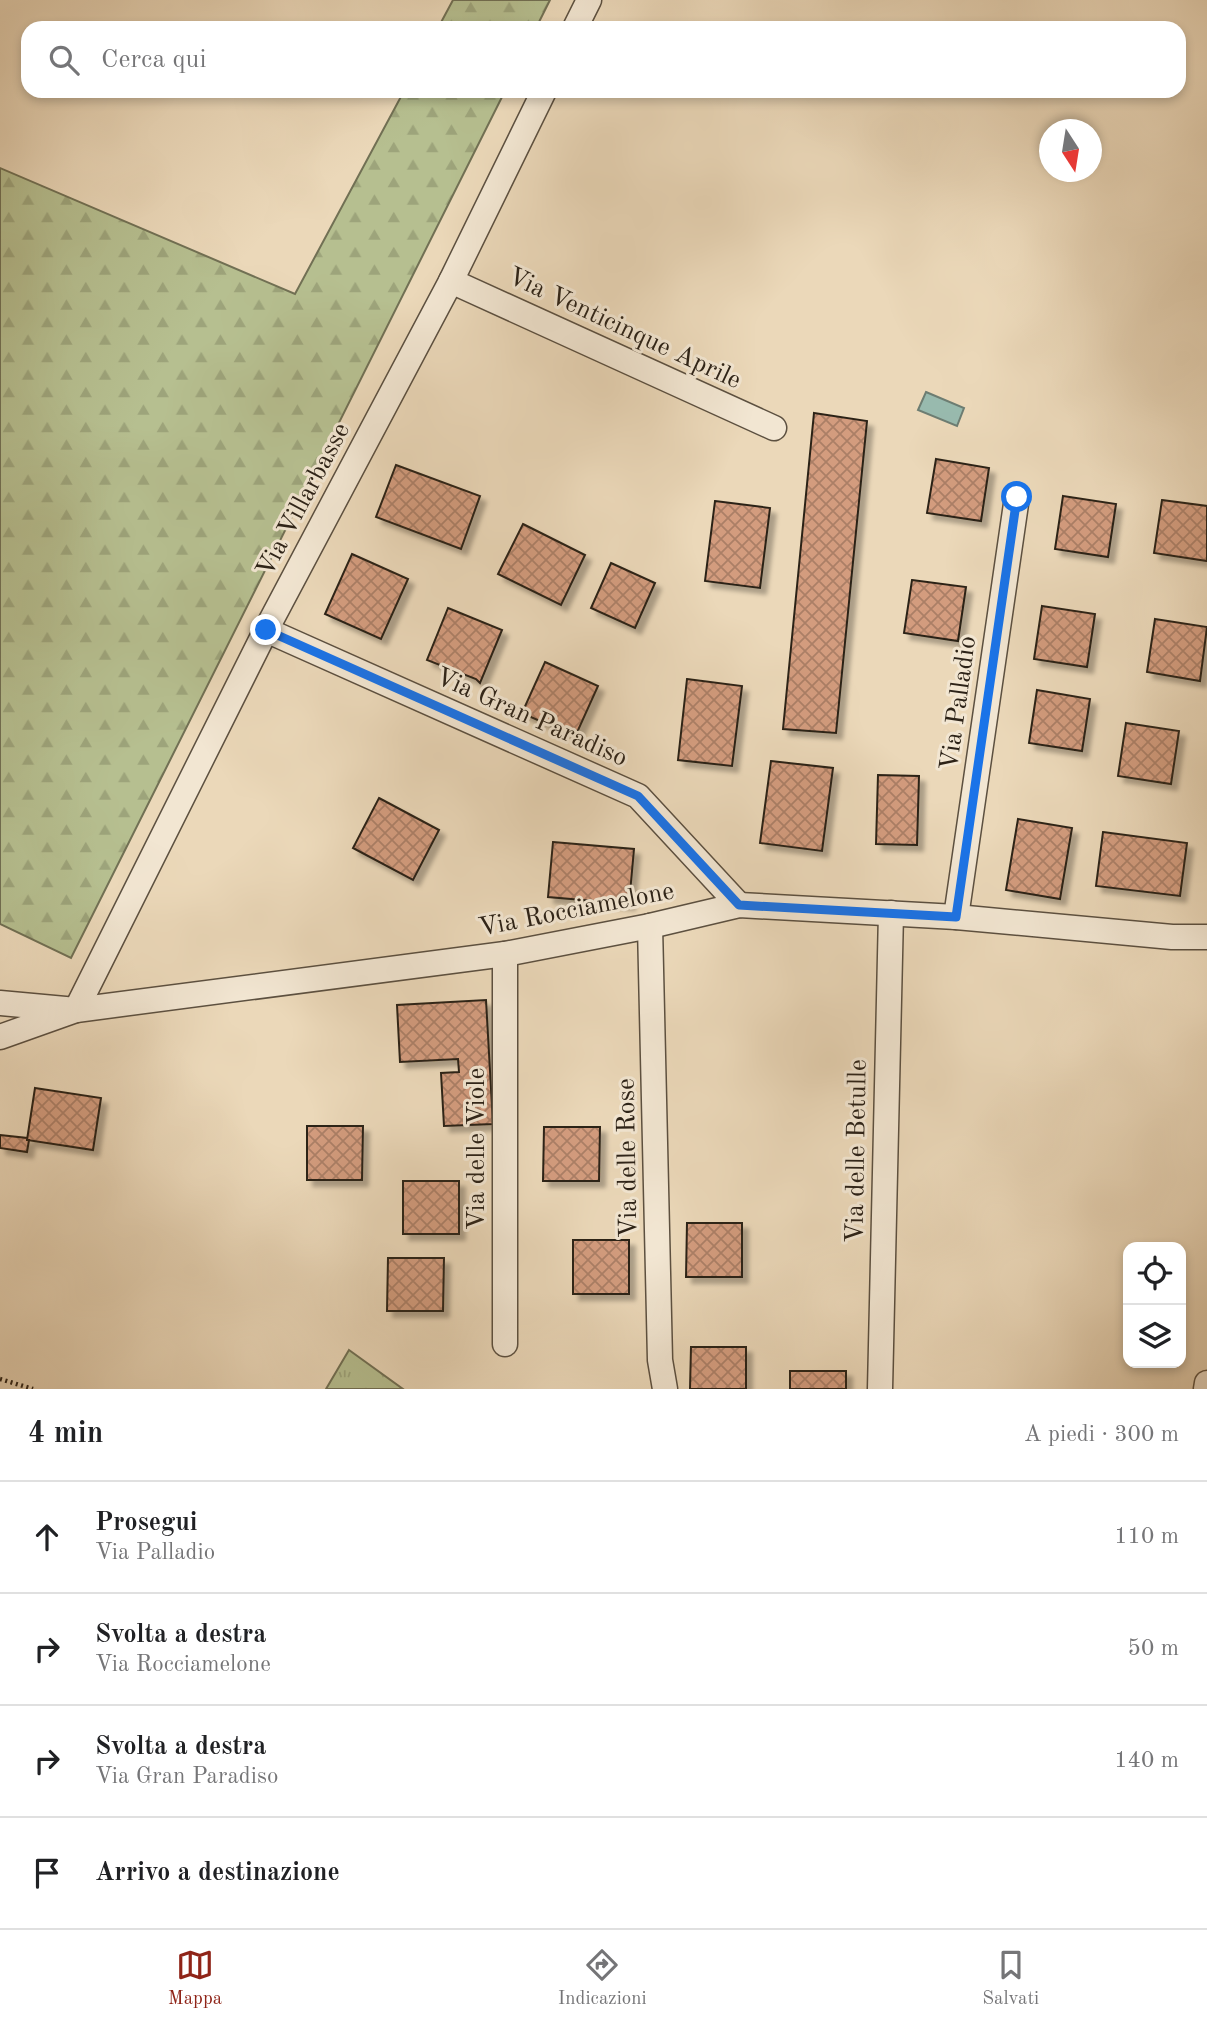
<!DOCTYPE html>
<html lang="it">
<meta charset="utf-8">
<style>
:root{--surface:#fff;--page:#f2f2f2;--text:#202124;--muted:#757577;--line:#e0e0e0;--accent:#8f2418}
body{margin:0;font-family:"Old Standard TT",serif;background:var(--page);color:var(--text)}
.controls{position:absolute;right:21px;bottom:21px;display:grid;overflow:hidden;border-radius:14px;box-shadow:0 4px 10px #0003}
.controls button{width:63px;height:63px;display:grid;place-items:center;padding:0;border:0;border-bottom:2px solid var(--line);background:var(--surface);color:var(--text);font:35px sans-serif}
.compass{position:absolute;left:1039px;top:119px;width:63px;height:63px;border-radius:50%;background:var(--surface);box-shadow:0 4px 10px #0003;rotate:168deg}
.stop{position:absolute;width:21px;height:21px;margin:-16px;border:5px solid #1a73e8;border-radius:50%;background:#fff}
.stop.end{background:#1a73e8;border-color:#fff;box-shadow:0 2px 7px #0008}
.list{margin:0;padding:0;list-style:none}
h2{display:flex;justify-content:space-between;align-items:center;height:91px;margin:0;padding:0 28px;font-size:30px}
h2 small{font-size:23px;font-weight:400;color:var(--muted)}
.list li{display:grid;grid-template-columns:46px 1fr auto;gap:21px;align-items:center;box-sizing:border-box;height:112px;padding:0 28px;border-top:2px solid var(--line)}
.list b{display:block;font-size:26px;white-space:nowrap}
.list p{margin:0;font-size:23px;white-space:nowrap;color:var(--muted)}
.list em{font-size:23px;font-style:normal;color:var(--muted)}
.icon{flex:none;width:38px;height:38px;fill:none;stroke:currentColor;stroke-width:2;stroke-linecap:round;stroke-linejoin:round}
.map{position:relative;flex:none;width:1207px;height:1389px;overflow:hidden}
.search{position:absolute;background:var(--surface);box-shadow:0 4px 10px #0003;left:21px;right:21px;top:21px;height:77px;display:flex;align-items:center;gap:18px;box-sizing:border-box;padding:0 24px;border-radius:21px;color:var(--muted);font-size:26px}
.sheet{height:539px;background:var(--surface)}
nav{display:flex;justify-content:space-around;align-items:center;box-sizing:border-box;height:98px;border-top:2px solid var(--line);background:var(--surface);font-size:19px;color:var(--muted)}
nav a{display:grid;justify-items:center;gap:4px}
nav .on{color:var(--accent)}
.map>svg:first-child{display:block}
.grass{fill:url(#grass-tufts);stroke:#717054;stroke-width:2}
.forest{fill:url(#forest-firs);stroke:#717054;stroke-width:2}
.water{fill:#98baae;stroke:#6d7d72;stroke-width:2}
.building{fill:url(#building-cross-hatch);stroke:#2c2217;stroke-width:2;filter:url(#shadow)}
.lines{fill:none;stroke-linecap:round;stroke-linejoin:round}
.street-casing{stroke:#5c5040;stroke-width:27}
.path{stroke:#2c2217;stroke-width:4.5;stroke-dasharray:2 3.5;stroke-linecap:butt}
.street{stroke:#f2e6d2;stroke-width:24}
.route{stroke:#1a73e8;stroke-width:9}
.labels{text-anchor:middle;stroke-width:6;stroke-linejoin:round;paint-order:stroke}
.street-label{font-size:26px;fill:#2c2217;stroke:#f2e6d2}
</style>
<div class="map">
<svg width="1207" height="1389" viewBox="0 0 1207 1389">
<defs>
<pattern id="grass-tufts" width="24" height="20" patternUnits="userSpaceOnUse" patternTransform="scale(1.75)"><rect width="24" height="20" fill="#b6bf90"/><path d="M3 7l-1-3M5 7V3M7 7l1-3M15 17l-1-3M17 17v-4M19 17l1-3" fill="none" stroke="#9da47b"/></pattern>
<pattern id="forest-firs" width="22" height="20" patternUnits="userSpaceOnUse" patternTransform="scale(1.75)"><rect width="22" height="20" fill="#b6bf90"/><path d="M5 1l3.5 6h-7zM16 11l3.5 6h-7z" fill="#9da47b"/></pattern>
<pattern id="building-cross-hatch" width="8" height="8" patternUnits="userSpaceOnUse" patternTransform="scale(1.75)"><rect width="8" height="8" fill="#d39c7e"/><path d="M0 0l8 8M0 8l8-8" fill="none" stroke="#ab7f66"/></pattern>
<filter id="shadow"><feDropShadow dx="6" dy="6" stdDeviation="2" flood-color="#0004"/></filter>
</defs>
<rect width="100%" height="100%" fill="#ebd8b9"/>
<filter id="stains"><feTurbulence type="fractalNoise" baseFrequency=".00286" numOctaves="4"/><feColorMatrix values="0 0 0 0 .2 0 0 0 0 .09 0 0 0 0 .02 0 0 0 .5 -.17"/></filter>
<radialGradient id="worn" r=".72"><stop offset=".6" stop-color="#630" stop-opacity="0"/><stop offset="1" stop-color="#630" stop-opacity=".3"/></radialGradient>
<path class="grass" d="M349,1350l54,39h-77z"/>
<g class="forest">
<path d="M453,0h97l-14,28h-98z"/>
<path d="M404,91h101l-434,867 -71,-34v-756l295,126z"/>
</g>
<path class="water" d="M926,392l38,16 -7,18 -39,-16z"/>
<g class="building">
<path d="M814,413l53,8 -31,312 -53,-4z"/>
<path d="M936,459l53,9 -8,53 -54,-8z"/>
<path d="M396,465l84,31 -19,53 -85,-32z"/>
<path d="M1063,496l53,8 -8,53 -53,-8z"/>
<path d="M1162,500l45,6v55l-53,-8z"/>
<path d="M715,501l55,7 -10,80 -55,-7z"/>
<path d="M523,524l62,31 -24,50 -63,-31z"/>
<path d="M352,554l56,25 -27,60 -56,-25z"/>
<path d="M611,563l44,20 -20,45 -44,-20z"/>
<path d="M912,580l54,7 -8,54 -54,-8z"/>
<path d="M1042,606l53,8 -8,53 -53,-8z"/>
<path d="M448,608l54,22 -22,53 -4,-4 -49,-19z"/>
<path d="M1155,619l52,8 -7,54 -53,-9z"/>
<path d="M545,662l53,24 -23,51 -53,-24z"/>
<path d="M687,679l55,7 -10,80 -54,-6z"/>
<path d="M1037,690l53,9 -8,52 -53,-8z"/>
<path d="M1126,723l53,8 -8,53 -53,-8z"/>
<path d="M771,761l62,7 -11,83 -62,-8z"/>
<path d="M878,775l41,1 -2,69 -41,-1z"/>
<path d="M379,798l60,32 -26,50 -60,-32z"/>
<path d="M1018,819l54,9 -12,71 -54,-9z"/>
<path d="M1103,832l84,11 -7,53 -84,-10z"/>
<path d="M553,842l81,7 -5,55 -81,-7z"/>
<path d="M486,1000l7,124 -49,2 -3,-53 18,-1 -1,-13 -58,3 -3,-57z"/>
<path d="M35,1088l66,10 -8,52 -66,-10z"/>
<path d="M307,1126h56l-1,54h-55z"/>
<path d="M544,1127h56l-1,54h-56z"/>
<path d="M0,1135l27,3v2h2l-2,12 -27,-4z"/>
<rect x="403" y="1181" width="56" height="53"/>
<path d="M687,1223h55v54h-56z"/>
<rect x="573" y="1240" width="56" height="54"/>
<path d="M388,1258h56l-1,53h-56z"/>
<path d="M691,1347h55v42h-56z"/>
<rect x="790" y="1371" width="56" height="18"/>
</g>
<g class="lines">
<g class="street-casing">
<g id="street">
<path d="M575,28l14,-28"/>
<path d="M451,281l323,147"/>
<path d="M266,630l372,166 101,109"/>
<path d="M956,917l61,-420"/>
<path d="M650,926l10,434 5,29"/>
<path d="M0,1003l76,7 429,-56 145,-28 89,-21 217,12 216,20h35"/>
<path d="M0,1037l76,-27 190,-380 185,-349 93,-190"/>
<path d="M505,1344v-390"/>
<path d="M880,1389l11,-476"/>
<path d="M1206,1389l1,-6"/>
</g>
</g>
<path class="path" d="M0,1379l33,10"/>
<use href="#street" class="street"/>
</g>
<g class="lines">
<path class="route" d="M266,630l372,166 101,109 217,12 61,-420"/>
</g>
<g class="labels">
<g class="street-label">
<text transform="translate(625 327) rotate(25)" y="9">Via Venticinque Aprile</text>
<text transform="translate(302 499) rotate(-62)" y="9">Via Villarbasse</text>
<text transform="translate(957 703) rotate(-82)" y="9">Via Palladio</text>
<text transform="translate(532 716) rotate(24)" y="9">Via Gran Paradiso</text>
<text transform="translate(576 908) rotate(-11)" y="9">Via Rocciamelone</text>
<text transform="translate(475 1149) rotate(-90)" y="9">Via delle Viole</text>
<text transform="translate(855 1151) rotate(-89)" y="9">Via delle Betulle</text>
<text transform="translate(626 1158) rotate(-91)" y="9">Via delle Rose</text>
</g>
</g>
<rect width="100%" height="100%" filter="url(#stains)"/>
<rect width="100%" height="100%" fill="url(#worn)"/>
</svg>
<div class="controls">
<button><svg class="icon" aria-label="locate" viewBox="0 0 24 24"><circle cx="12" cy="12" r="6"/><path d="M12 2v4M12 18v4M2 12h4M18 12h4"/></svg></button>
<button><svg class="icon" aria-label="layers" viewBox="0 0 24 24"><path d="M12 4l9 5-9 5-9-5zM3 14l9 5 9-5"/></svg></button>
</div>
<svg class="compass" viewBox="-18 -18 36 36"><path d="M0-13l5 13h-10z" fill="#e53935"/><path d="M0 13l5-13h-10z" fill="#757577"/></svg>
<div class="stop" style="left:1017px;top:497px"></div>
<div class="stop end" style="left:266px;top:630px"></div>
<div class="search"><svg class="icon" aria-label="search" viewBox="0 0 24 24"><circle cx="10" cy="10" r="6"/><path d="M15 15l6 6"/></svg>Cerca qui</div>
</div>
<section class="sheet">
<h2>4 min<small>A piedi · 300 m</small></h2>
<ul class="list">
<li><svg class="icon" aria-label="ahead" viewBox="0 0 24 24"><path d="M12 20V5M6 11l6-6 6 6"/></svg><div><b>Prosegui</b><p>Via Palladio</p></div><em>110 m</em></li>
<li><svg class="icon" aria-label="right" viewBox="0 0 24 24"><path d="M7 20v-9h11M14 6l5 5-5 5"/></svg><div><b>Svolta a destra</b><p>Via Rocciamelone</p></div><em>50 m</em></li>
<li><svg class="icon" aria-label="right" viewBox="0 0 24 24"><path d="M7 20v-9h11M14 6l5 5-5 5"/></svg><div><b>Svolta a destra</b><p>Via Gran Paradiso</p></div><em>140 m</em></li>
<li><svg class="icon" aria-label="arrive" viewBox="0 0 24 24"><path d="M6 21V4h12l-3 4 3 4H6"/></svg><div><b>Arrivo a destinazione</b></div></li>
</ul>
</section>
<nav>
<a class="on"><svg class="icon" aria-label="map" viewBox="0 0 24 24"><path d="M3 6l6-2 6 2 6-2v14l-6 2-6-2-6 2zM9 4v14M15 6v14"/></svg>Mappa</a>
<a><svg class="icon" aria-label="directions" viewBox="0 0 24 24"><path d="M12 3l9 9-9 9-9-9zM9 14v-3h6M13 9l2 2-2 2"/></svg>Indicazioni</a>
<a><svg class="icon" aria-label="saved" viewBox="0 0 24 24"><path d="M7 4h10v16l-5-4-5 4z"/></svg>Salvati</a>
</nav>
